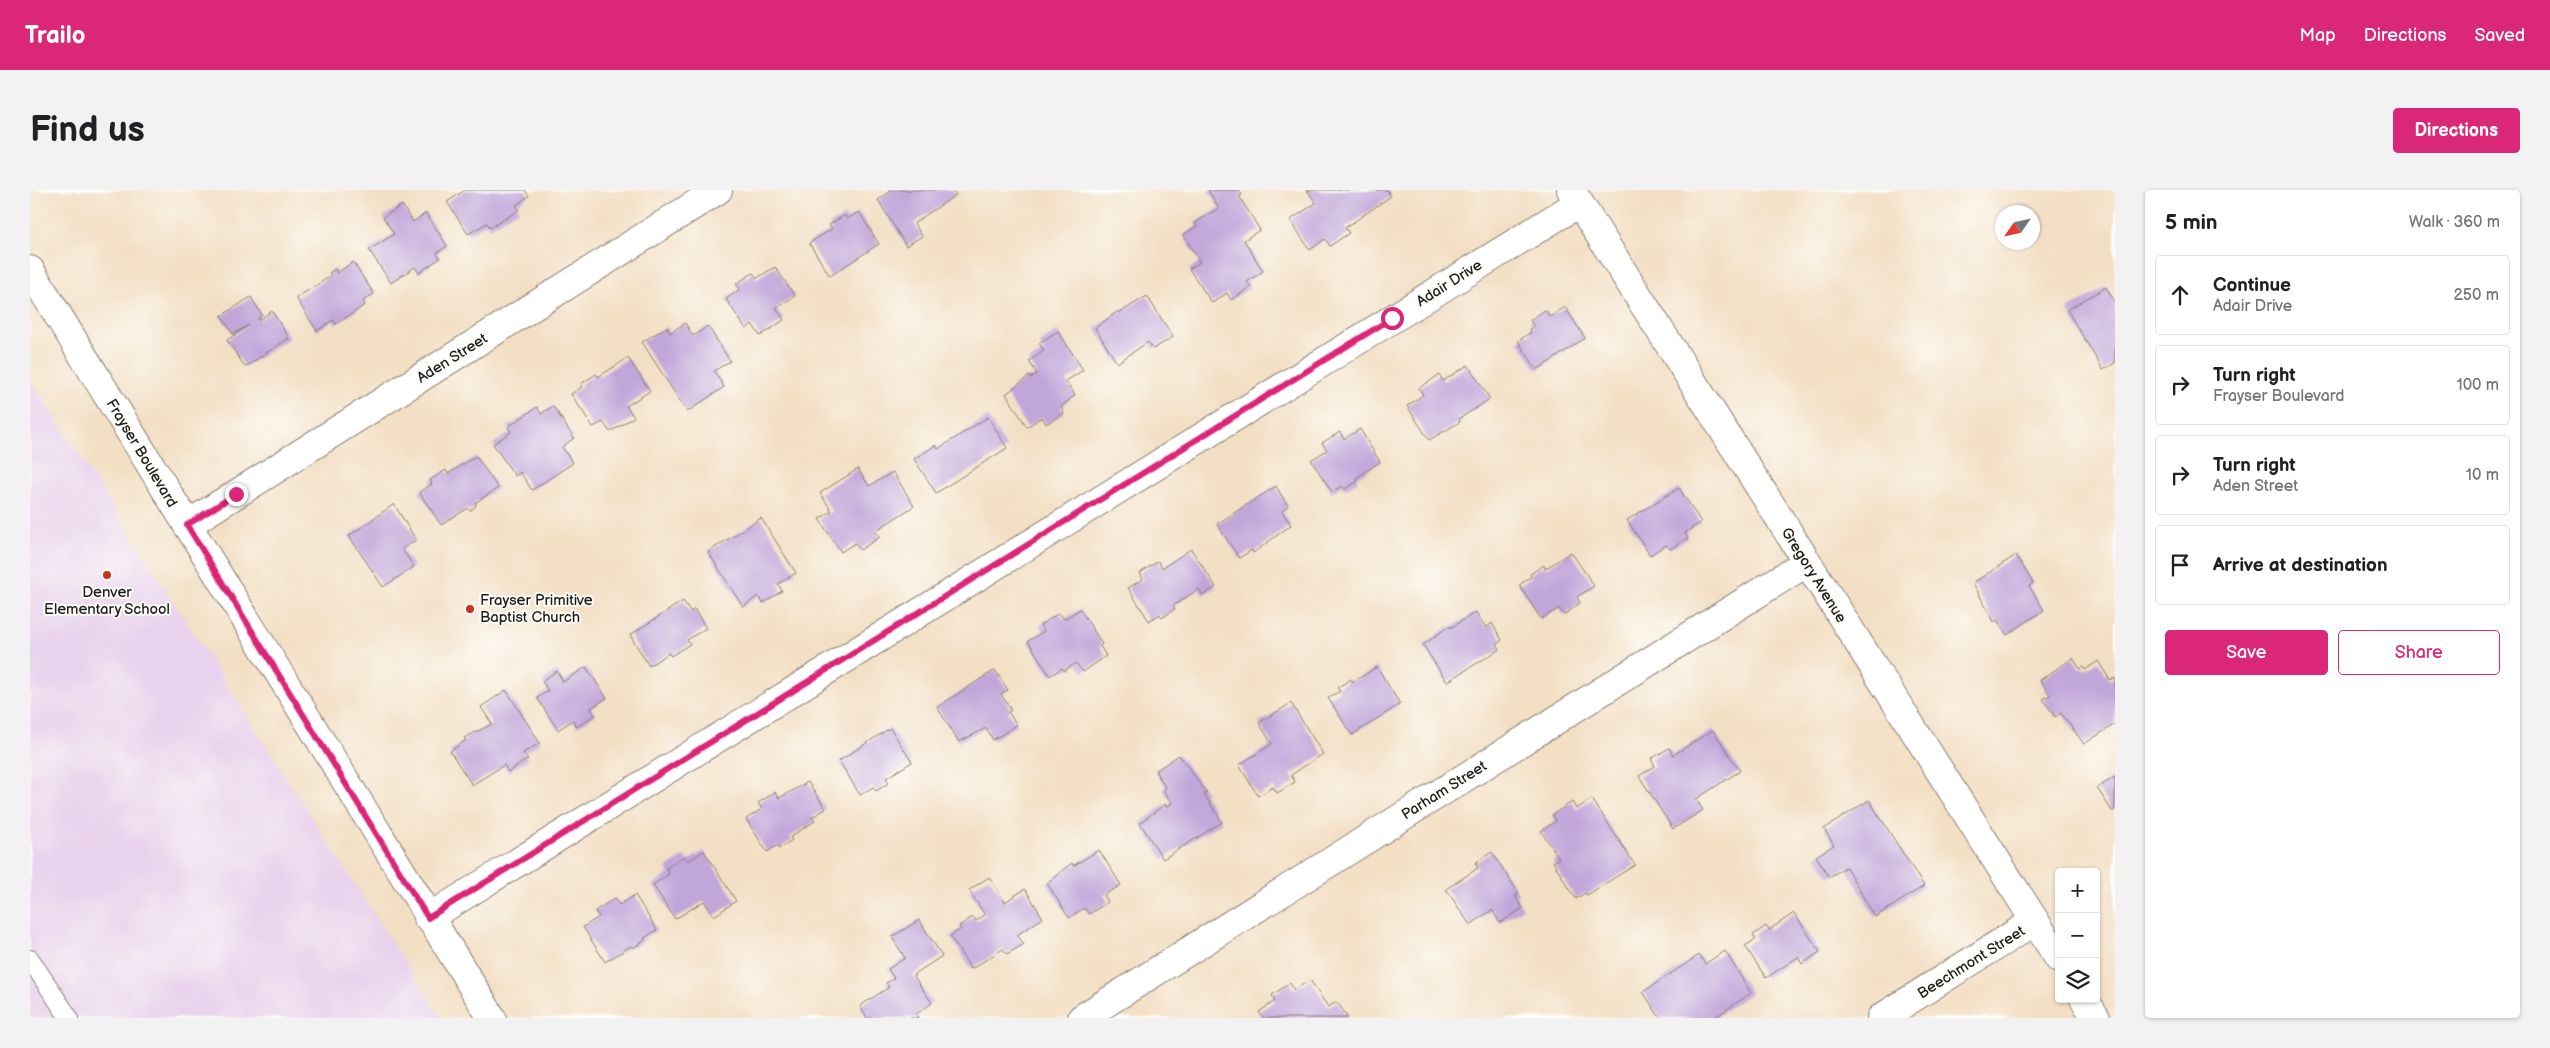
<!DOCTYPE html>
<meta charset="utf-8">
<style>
:root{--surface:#fff;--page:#f2f2f2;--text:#202124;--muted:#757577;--line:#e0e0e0;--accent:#db2777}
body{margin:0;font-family:"Balsamiq Sans",sans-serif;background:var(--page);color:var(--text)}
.controls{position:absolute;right:15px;bottom:15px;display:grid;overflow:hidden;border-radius:5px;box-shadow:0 1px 4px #0004}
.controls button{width:45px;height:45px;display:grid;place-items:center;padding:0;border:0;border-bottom:1px solid var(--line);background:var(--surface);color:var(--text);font:25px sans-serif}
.compass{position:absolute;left:1965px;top:15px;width:45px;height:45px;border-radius:50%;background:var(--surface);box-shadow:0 1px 4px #0004;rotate:236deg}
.stop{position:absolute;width:15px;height:15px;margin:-11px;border:4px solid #db2777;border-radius:50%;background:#fff}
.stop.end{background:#db2777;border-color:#fff;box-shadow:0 1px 5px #0008}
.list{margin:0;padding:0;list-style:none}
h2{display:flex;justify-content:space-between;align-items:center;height:65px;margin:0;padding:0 20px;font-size:21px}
h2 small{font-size:16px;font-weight:400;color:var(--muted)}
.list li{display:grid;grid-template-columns:32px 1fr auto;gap:15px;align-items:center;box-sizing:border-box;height:80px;margin:0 10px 10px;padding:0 10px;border:1px solid var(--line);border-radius:5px}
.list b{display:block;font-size:19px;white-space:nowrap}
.list p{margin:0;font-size:16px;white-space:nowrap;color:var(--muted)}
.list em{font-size:16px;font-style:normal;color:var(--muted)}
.actions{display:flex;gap:10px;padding:15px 20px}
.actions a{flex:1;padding:11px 0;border:1px solid var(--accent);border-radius:5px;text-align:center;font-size:18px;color:var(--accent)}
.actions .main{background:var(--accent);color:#fff}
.icon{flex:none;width:28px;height:28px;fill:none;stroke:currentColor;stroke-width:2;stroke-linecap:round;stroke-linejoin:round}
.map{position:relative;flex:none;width:2085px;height:828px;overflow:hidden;border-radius:5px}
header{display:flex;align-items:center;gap:30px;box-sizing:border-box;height:70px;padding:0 25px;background:var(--accent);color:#fff}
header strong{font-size:24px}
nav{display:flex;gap:28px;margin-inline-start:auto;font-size:18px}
.intro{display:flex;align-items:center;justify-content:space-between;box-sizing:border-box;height:120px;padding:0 30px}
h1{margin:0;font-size:35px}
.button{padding:12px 22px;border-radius:5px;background:var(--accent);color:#fff;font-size:18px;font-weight:700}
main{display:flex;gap:30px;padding:0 30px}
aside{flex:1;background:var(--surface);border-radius:5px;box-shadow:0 1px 4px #0004}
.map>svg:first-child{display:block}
.built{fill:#e9d2ed}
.building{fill:#c1a6da}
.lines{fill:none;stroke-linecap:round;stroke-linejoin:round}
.service-casing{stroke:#887e70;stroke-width:20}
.minor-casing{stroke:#887e70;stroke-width:30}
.secondary-casing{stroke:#887e70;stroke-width:30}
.service{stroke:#fff;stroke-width:18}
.minor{stroke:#fff;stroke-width:28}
.secondary{stroke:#fff;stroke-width:28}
.route{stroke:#db2777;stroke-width:6}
.poi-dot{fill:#c8321e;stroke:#fdfcf7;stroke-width:2}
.labels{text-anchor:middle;stroke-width:4;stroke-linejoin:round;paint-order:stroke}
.street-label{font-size:15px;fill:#1c1c1c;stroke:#fdfcf7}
.poi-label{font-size:15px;fill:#1c1c1c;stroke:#fdfcf7}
</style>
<header>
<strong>Trailo</strong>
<nav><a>Map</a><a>Directions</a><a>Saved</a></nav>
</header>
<div class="intro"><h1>Find us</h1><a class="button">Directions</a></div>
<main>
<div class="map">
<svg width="2085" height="828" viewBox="0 0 2085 828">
<rect width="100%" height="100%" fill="#fdfcf7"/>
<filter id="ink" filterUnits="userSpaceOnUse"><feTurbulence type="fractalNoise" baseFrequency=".02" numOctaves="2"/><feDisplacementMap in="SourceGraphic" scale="10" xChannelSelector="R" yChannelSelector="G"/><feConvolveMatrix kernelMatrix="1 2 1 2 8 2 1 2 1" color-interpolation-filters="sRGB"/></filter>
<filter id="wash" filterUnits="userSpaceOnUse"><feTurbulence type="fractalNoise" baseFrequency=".0096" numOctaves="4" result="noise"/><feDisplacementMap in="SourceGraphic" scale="20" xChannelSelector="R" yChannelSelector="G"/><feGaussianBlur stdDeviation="1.12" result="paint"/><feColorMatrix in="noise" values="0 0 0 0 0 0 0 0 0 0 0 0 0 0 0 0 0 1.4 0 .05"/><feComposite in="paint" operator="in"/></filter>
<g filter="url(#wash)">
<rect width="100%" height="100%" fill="#f3dfc4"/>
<path class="built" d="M0,189l411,639h-411z"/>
<g id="blocks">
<g class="building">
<path d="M435,0h60l4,6 -13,9 3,5 -29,18 -3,-5 -19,11 -21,-32z"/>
<path d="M859,0h64l3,5 -42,28 8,13 -16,10 -28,-46 12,-8z"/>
<path d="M1178,0h31l3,5 -3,1 21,34 -16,10 19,31 -16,11 4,5 -20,13 -4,-7 -15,10 -23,-34 11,-7 -17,-27 14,-9 -2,-3 24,-15z"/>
<path d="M1277,0h80l4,6 -46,32 4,5 -19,13 -5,-7 -15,11 -20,-30 26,-17z"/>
<path d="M372,15l11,17 13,-9 21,33 -10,7 3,5 -21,15 -4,-6 -24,16 -22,-33 25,-16 -11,-17z"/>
<path d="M829,22l20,32 -49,32 -21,-33 23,-14 -3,-4 16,-10 2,4z"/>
<path d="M323,72l21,32 -11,7 2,4 -29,19 -3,-4 -16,11 -21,-33 35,-22 -2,-3 6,-4 2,4z"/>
<path d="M745,77l20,29 -19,12 8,12 -24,16 -8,-12 -6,5 -20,-30 14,-10 -4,-5 17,-11 4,5z"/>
<path d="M2076,97l9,15v61l-12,7 -36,-60z"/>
<path d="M1117,106l26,41 -20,12 -5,-7 -31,21 -22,-35 23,-17 1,2z"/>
<path d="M221,107l11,18 -4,3 1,2 13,-9 17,27 -44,29 -18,-27 22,-15 -16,9 -12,-18z"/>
<path d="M1535,117l20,31 -48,32 -19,-29 13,-9 -2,-3 5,-3 -4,-6 15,-10 5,7z"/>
<path d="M655,133l8,13 15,-10 22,35 -16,10 10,16 -37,25 -45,-70 25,-15 3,6z"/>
<path d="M1028,141l25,39 -17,11 9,14 -14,12 3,6 -18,11 -4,-7 -15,10 -21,-33 23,-18 1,2 7,-4 -8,-13 15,-10 -5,-8z"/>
<path d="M598,168l22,33 -24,15 8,11 -24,15 -7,-10 -10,5 -22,-33 11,-7 -1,-3 15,-10 2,3z"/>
<path d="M1438,175l22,34 -31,20 1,3 -31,18 -22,-34 16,-11 -4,-7 20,-13 4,6z"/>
<path d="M523,216l21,32 -12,9 11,16 -41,27 -12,-18 -5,4 -22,-32 18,-12 -3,-5 29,-20 4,7z"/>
<path d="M958,227l19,31 -71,45 -22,-34 22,-14 2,4z"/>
<path d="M1330,239l20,33 -24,16 2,3 -13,8 -3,-3 -10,6 -21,-32 16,-10 -5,-7 18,-11 4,7z"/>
<path d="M446,266l22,32 -23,15 1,3 -6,5 -2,-3 -27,17 -22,-33 13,-8 -2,-4 16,-10 2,4z"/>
<path d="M828,279l11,17 24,-14 21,34 -39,25 5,6 -20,13 -5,-7 -14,9 -22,-33 13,-8 -12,-18z"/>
<path d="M1246,296l12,20 -6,5 9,14 -38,28 -1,-3 -13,8 -22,-34z"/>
<path d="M1649,298l22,34 -16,11 3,5 -18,11 -4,-4 -16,10 -23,-35z"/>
<path d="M364,314l22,36 -14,9 12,18 -31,20 -34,-51z"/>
<path d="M731,328l35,55 -18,11 4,7 -19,12 -5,-7 -15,11 -35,-55z"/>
<path d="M1161,359l25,38 -13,8 -4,-6 -26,17 2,3 -13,9 -2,-4 -11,7 -21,-33 15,-9 -3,-6 18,-12 4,7z"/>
<path d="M1541,362l23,34 -17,11 3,6 -16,12 -5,-7 -18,11 -22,-34 12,-8 -1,-3 14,-9 1,4z"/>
<path d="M1986,365l17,28 -4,3 15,24 -37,25 -10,-15 -3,2 -21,-39z"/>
<path d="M653,411l8,11 3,-3 12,19 -19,12 3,4 -19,12 -2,-3 -20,13 -19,-31z"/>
<path d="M1050,419l22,35 -2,2 6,10 -23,16 -7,-9 -12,8 -2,-3 -12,8 -22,-35 16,-10 -4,-6 19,-12 5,6z"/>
<path d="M1446,422l10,16 6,-5 10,17 -5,4 3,5 -53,33 -24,-37 26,-19 1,2z"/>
<path d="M2043,468l7,11 3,-2 2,3 13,-9 12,19 5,-2v46l-31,20 -23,-31 -6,4 -12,-18 7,-4 -10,-15z"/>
<path d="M556,477l21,31 -16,10 4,7 -18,12 -4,-7 -15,10 -21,-32 11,-7 -6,-10 15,-10 6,11z"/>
<path d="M1347,477l23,37 -48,31 -24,-37 12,-7 -3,-3 14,-9 2,3z"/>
<path d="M965,480l13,20 -7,4 10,16 -3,2 9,13 -24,15 -7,-12 -27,14 -22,-35z"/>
<path d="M476,500l34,53 -17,10 5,6 -20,13 -4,-7 -32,20 -22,-34 16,-11 -2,-2 28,-14 -11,-17z"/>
<path d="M1261,513l32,51 -32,21 4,7 -18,11 -4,-6 -15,9 -19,-31 33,-21 -13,-21z"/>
<path d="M860,538l22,34 -26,16 3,5 -13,8 -3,-4 -13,8 -21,-34z"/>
<path d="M1683,540l27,41 -44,28 7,11 -30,19 -34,-53 16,-10 -4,-7 18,-11 4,7z"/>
<path d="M1149,565l28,38 -3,1 18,28 -59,37 -23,-36 25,-19 1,3 6,-4 -9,-13 3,-2 -11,-17z"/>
<path d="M2085,587v32l-3,2 -15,-23z"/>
<path d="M778,592l18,27 -14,8 3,4 -25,16 2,3 -12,8 -2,-3 -11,7 -21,-33 16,-10 -4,-6 17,-11 4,6z"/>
<path d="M1562,609l43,66 -48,30 -2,-2 -9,6 -23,-37 6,-4 -18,-27 15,-10 -4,-6 20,-13 4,7z"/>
<path d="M1839,610l55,86 -49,31 -29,-50 -17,10 -13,-21 18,-11 -10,-16z"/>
<path d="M1069,660l22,35 -17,10 4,7 -19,12 -5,-6 -15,10 -22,-35 25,-20 1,3z"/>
<path d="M674,661l32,50 -22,15 -10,-15 -29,18 -22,-34 16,-11 -3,-6 18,-12 4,5z"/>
<path d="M1462,662l27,42 -4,2 8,12 -23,15 -8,-13 -22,15 -24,-36 32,-21 -3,-5z"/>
<path d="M959,687l16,25 20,-13 18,29 -26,17 7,9 -17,10 -4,-5 -32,20 -21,-33 11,-7 -2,-3 14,-9 3,4 9,-6 -16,-25z"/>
<path d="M605,705l22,35 -13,8 1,2 -12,8 -2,-2 -26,16 -22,-35 16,-10 -4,-6 20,-13 4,7z"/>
<path d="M1764,723l26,39 -18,12 -4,-7 -32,21 -21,-32 11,-7 -3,-4 13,-9 3,4z"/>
<path d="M889,730l23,36 -29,19 19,28 -16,11 2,4h-51l-7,-12 29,-19 -3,-4 8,-5 -6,-9 17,-11 -13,-21z"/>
<path d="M1695,761l26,42 -37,25h-54l-17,-26 56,-37 6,9z"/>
<path d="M1280,790l18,27 9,-5 11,16h-85l-4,-6 16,-11 -3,-6 18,-12 4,7z"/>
</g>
</g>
</g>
<g filter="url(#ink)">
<use href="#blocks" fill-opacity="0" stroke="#887e70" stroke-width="1"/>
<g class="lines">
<g class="service-casing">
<path id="service" d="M0,769l39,59"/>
</g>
<g class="minor-casing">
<g id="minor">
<path d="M1541,0l488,769"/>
<path d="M157,335l531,-335"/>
<path d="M398,728l1151,-715"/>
<path d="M2054,809l12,19"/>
<path d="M1052,828l724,-455"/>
<path d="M1851,828l154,-97"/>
</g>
</g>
<g class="secondary-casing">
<path id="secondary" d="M0,80l462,748"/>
</g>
<use href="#service" class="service"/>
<use href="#minor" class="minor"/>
<use href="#secondary" class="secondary"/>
</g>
</g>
<g class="lines" filter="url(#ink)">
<path class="route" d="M206,304l-49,31 241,393 964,-600"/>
</g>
<g class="poi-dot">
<circle cx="77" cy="385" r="5"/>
<circle cx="440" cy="419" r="5"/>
</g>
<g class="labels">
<g class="street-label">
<text transform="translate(1419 93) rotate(-32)" y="5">Adair Drive</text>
<text transform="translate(422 168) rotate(-32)" y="5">Aden Street</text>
<text transform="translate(112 263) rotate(59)" y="5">Frayser Boulevard</text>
<text transform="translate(1784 385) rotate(58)" y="5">Gregory Avenue</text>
<text transform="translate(1414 600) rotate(-32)" y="5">Parham Street</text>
<text transform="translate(1941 772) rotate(-32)" y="5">Beechmont Street</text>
</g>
<g class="poi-label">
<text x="77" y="407">Denver<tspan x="77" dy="17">Elementary School</tspan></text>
<text x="450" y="415" text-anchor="start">Frayser Primitive<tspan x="450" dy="17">Baptist Church</tspan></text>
</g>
</g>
</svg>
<div class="controls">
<button>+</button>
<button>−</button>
<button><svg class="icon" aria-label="layers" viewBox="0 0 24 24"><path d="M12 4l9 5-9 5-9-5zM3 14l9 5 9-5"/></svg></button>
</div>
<svg class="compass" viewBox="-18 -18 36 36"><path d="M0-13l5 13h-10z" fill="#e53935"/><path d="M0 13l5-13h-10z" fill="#757577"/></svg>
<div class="stop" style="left:1362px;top:128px"></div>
<div class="stop end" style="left:206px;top:304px"></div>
</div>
<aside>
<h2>5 min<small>Walk · 360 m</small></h2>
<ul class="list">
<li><svg class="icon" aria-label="ahead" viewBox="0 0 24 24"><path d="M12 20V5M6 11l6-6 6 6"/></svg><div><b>Continue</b><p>Adair Drive</p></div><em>250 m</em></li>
<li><svg class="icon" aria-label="right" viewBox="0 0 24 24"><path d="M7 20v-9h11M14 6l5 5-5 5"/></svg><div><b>Turn right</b><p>Frayser Boulevard</p></div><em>100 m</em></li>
<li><svg class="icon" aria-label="right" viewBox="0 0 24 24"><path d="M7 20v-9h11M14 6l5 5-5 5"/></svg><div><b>Turn right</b><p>Aden Street</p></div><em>10 m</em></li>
<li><svg class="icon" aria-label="arrive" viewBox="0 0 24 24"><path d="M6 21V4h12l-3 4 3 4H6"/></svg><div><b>Arrive at destination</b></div></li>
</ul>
<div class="actions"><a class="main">Save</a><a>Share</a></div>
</aside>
</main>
